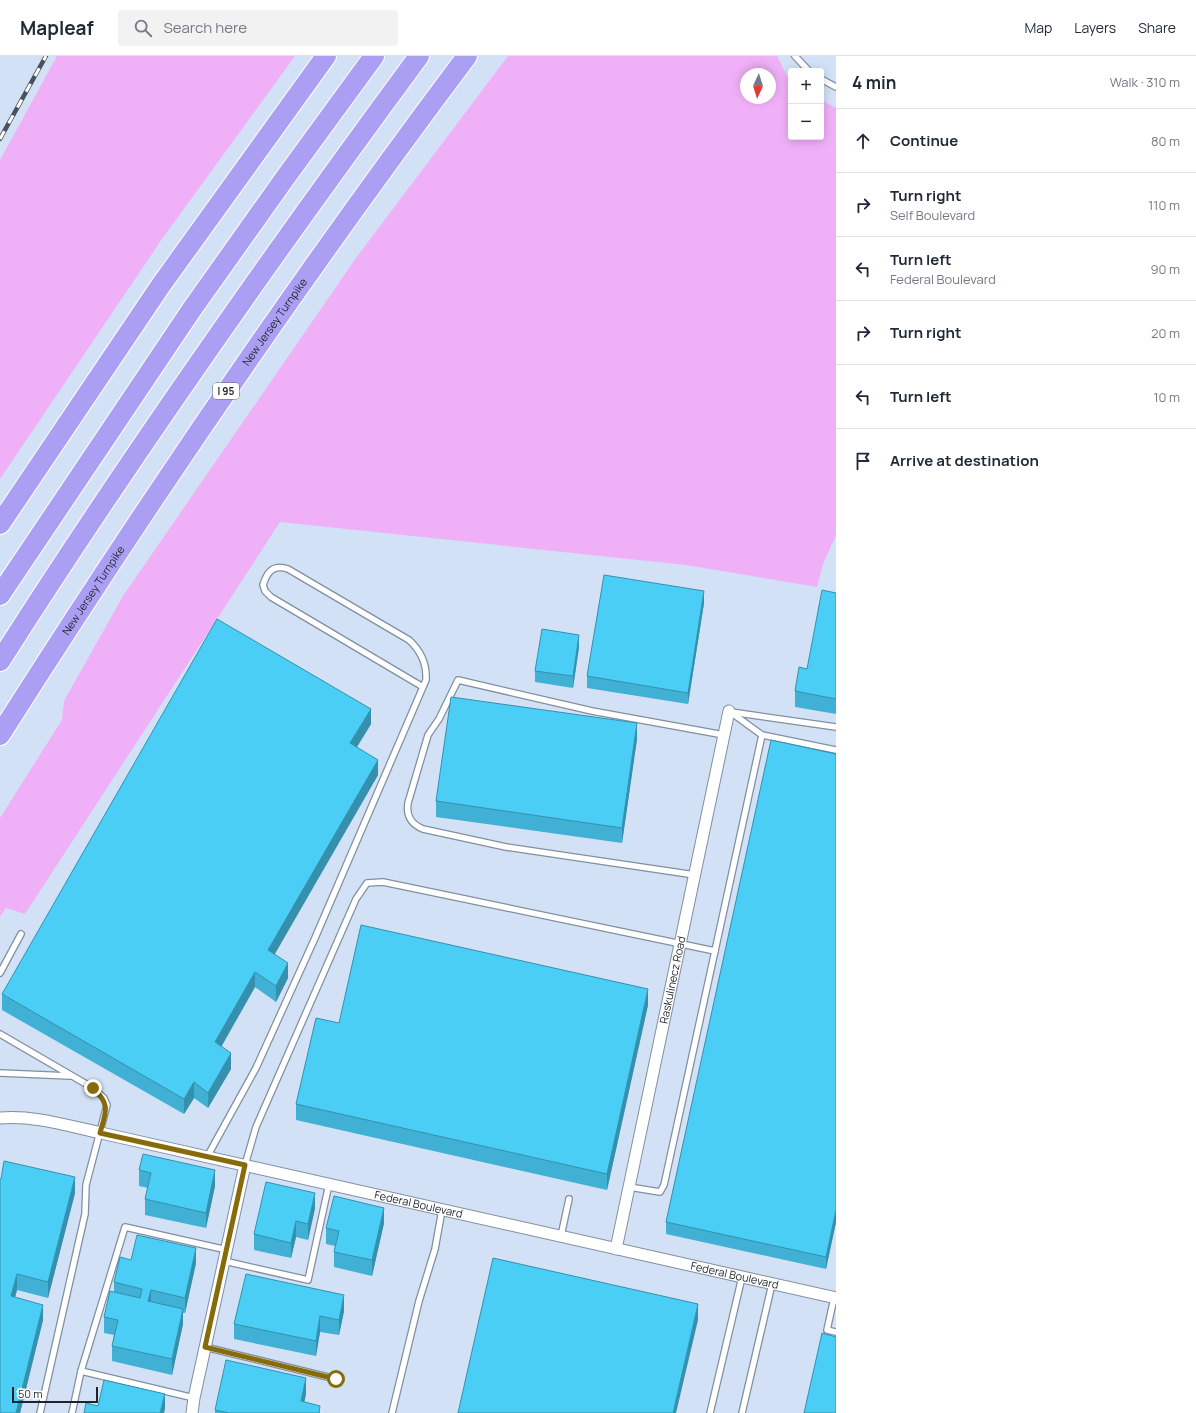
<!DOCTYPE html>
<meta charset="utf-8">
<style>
:root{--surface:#fff;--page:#f2f2f3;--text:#1f2937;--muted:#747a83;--line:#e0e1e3}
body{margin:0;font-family:Manrope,sans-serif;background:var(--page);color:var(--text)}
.controls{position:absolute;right:12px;top:12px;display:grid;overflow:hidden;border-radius:4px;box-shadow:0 2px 10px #0003}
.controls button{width:36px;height:36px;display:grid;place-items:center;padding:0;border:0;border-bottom:1px solid var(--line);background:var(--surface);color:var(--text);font:20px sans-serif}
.compass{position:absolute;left:740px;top:12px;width:36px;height:36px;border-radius:50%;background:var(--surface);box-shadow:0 2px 10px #0003;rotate:184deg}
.scale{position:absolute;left:12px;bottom:10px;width:86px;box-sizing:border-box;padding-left:4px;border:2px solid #1f242b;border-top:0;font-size:11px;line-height:14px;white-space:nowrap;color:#1f242b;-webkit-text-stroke:3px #fff;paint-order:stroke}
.stop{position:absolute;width:12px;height:12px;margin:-9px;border:3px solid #886b09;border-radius:50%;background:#fff}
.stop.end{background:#886b09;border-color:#fff;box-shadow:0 1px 4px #0008}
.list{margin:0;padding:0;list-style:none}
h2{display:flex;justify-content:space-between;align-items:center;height:52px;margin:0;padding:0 16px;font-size:17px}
h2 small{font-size:13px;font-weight:400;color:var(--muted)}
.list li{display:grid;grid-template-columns:26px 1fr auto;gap:12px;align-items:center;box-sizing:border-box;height:64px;padding:0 16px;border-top:1px solid var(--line)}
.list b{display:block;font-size:15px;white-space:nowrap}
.list p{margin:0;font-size:13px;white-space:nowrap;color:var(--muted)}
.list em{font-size:13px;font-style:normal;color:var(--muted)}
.icon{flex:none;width:22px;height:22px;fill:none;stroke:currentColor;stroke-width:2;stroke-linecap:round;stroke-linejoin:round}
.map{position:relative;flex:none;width:836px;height:1357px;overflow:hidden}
header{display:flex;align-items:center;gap:24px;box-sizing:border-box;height:56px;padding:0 20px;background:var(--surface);border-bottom:1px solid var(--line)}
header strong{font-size:19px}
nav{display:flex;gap:22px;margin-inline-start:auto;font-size:14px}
.search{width:280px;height:36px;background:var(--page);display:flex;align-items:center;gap:10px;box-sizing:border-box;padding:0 14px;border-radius:4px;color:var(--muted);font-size:15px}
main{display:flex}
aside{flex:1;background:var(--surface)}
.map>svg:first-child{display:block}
.green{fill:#f0b0f8;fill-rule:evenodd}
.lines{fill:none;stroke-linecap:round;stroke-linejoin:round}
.lane-casing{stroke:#818fa1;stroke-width:8}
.street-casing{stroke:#818fa1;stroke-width:13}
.highway-casing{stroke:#fff;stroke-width:22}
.lane{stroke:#fff;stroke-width:5.5}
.street{stroke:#fff;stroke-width:11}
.highway{stroke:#aa9ff3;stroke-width:20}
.rail-casing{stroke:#49515b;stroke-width:4.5}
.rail{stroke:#fff;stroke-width:3;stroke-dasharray:9;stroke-linecap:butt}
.wall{fill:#40b1d4}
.shaded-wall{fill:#3490ac}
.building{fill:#4bcef6;stroke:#3490ac}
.route{stroke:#886b09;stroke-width:5}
.labels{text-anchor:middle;stroke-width:3.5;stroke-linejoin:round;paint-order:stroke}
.shield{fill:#fff;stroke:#62666b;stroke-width:1}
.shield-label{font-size:10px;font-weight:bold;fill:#1f242b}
.street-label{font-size:11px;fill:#1f242b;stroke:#fff}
</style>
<header>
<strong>Mapleaf</strong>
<div class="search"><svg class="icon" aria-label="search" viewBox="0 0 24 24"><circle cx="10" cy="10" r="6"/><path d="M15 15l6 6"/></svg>Search here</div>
<nav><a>Map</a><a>Layers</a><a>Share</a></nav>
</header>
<main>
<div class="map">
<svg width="836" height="1357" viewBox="0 0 836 1357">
<rect width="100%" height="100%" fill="#d2e1f5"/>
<g class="green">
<path d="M57,0h238l-133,183 -162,240v-319z"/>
<path d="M508,0h269l14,28v53h30v-37l15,8v427l-13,29 -6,23 -131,-22 -406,-43 -255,392 -19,-6 -6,9v-99l62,-98 2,-19 59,-105 233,-338zM746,18h24v24h-24z"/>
</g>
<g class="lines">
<g class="lane-casing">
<g id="lane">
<path d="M795,0l14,15"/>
<path d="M821,23l15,8"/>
<path d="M729,655l33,24 74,15"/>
<path d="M731,656l105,15"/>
<path d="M695,819l-189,-28 -83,-18c-12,-5 -17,-13 -15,-26l20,-68 11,-16 19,-39 134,31 132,24"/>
<path d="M0,917l21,-39"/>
<path d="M0,978l93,54 11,10 3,7 -21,80 -1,29 -45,199"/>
<path d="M0,1017l70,3"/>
<path d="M207,1101l49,-89 59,-130 111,-258c1,-17 -5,-29 -17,-40l-121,-71c-15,-5 -21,3 -25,16l2,6 6,6 152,90"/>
<path d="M245,1109l11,-38 100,-228 11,-16 16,-1 332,69"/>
<path d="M629,1131l31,5 4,-7 98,-450"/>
<path d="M561,1180l8,-37"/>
<path d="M224,1205l84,19 21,-96"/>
<path d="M834,1242l-7,32 9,2"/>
<path d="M205,1291l131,32"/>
<path d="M194,1342l-113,-27 44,-144 102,23"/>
<path d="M72,1357l9,-42"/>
<path d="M392,1357l27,-112 16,-52 7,-39"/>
<path d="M710,1357l32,-136"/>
<path d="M742,1357l30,-129"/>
</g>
</g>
<g class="street-casing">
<g id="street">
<path id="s1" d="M0,1062c34,-3 68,8 101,15l735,165"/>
<path id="s2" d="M616,1193l113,-538"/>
<path d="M192,1357l2,-15 51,-233"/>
</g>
</g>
<g class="highway-casing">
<g id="highway">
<path d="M0,468l161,-239 165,-229"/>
<path d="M0,539l192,-286 93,-131 89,-122"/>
<path d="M0,605c132,-207 273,-407 419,-605"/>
<path id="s3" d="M0,679c147,-232 302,-459 467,-679"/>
</g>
</g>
<use href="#lane" class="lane"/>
<use href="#street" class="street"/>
<use href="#highway" class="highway"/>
<g class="rail-casing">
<path id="rail" d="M0,83l46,-83"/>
</g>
<use href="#rail" class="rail"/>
</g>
<g class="wall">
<path d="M836,537v121l-41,-7v-16l12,-22z"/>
<path d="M704,547l-16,101 -101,-16v-12z"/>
<path d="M579,591l-6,41 -38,-6v-11z"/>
<path d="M371,668l-14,23 21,28 -104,179 14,24 -12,24 -21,-15 -34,59 10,23 -23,39 -14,-10 -10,16 -182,-104v-16z"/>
<path d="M637,683l-15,104 -186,-26v-16z"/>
<path d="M836,698v468l-10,47 -160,-35v-12z"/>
<path d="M648,949l-41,185 -311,-70v-16z"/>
<path d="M139,1114l76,16 -9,42 -61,-13v-16l3,-11 -9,-2z"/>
<path d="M0,1123l75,14 -27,105 -31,-8 -2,7 28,23 -23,93h-20z"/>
<path d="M315,1152l-7,32 -12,-3 -5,21 -37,-8v-16z"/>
<path d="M384,1167l-12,53 -38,-9v-15l1,-6 -9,-2v-16z"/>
<path d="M131,1204l65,3 -11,50h-2v11l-11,51 -60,-14v-15l2,-11 -10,-2v-16l10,-25v-10z"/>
<path d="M344,1255l-5,24 -19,-3 -4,24 -82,-17v-15z"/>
<path d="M306,1338l-2,8 16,11h-105v-3z"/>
</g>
<g class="shaded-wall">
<path d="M704,535v12l-16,101v-11z"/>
<path d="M579,579v12l-6,41v-12z"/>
<path d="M371,653v15l-21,34v-15z"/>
<path d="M637,667v16l-15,104v-15z"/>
<path d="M378,704v15l-110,191v-16z"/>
<path d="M288,907v15l-12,24v-16z"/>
<path d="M255,916v15l-40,71v-16z"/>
<path d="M648,933v16l-41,185v-16z"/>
<path d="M231,997v16l-23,39v-15z"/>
<path d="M194,1026v16l-10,16v-15z"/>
<path d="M215,1114v16l-9,42v-15z"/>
<path d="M75,1121v16l-27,105v-16z"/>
<path d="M315,1137v15l-7,32v-16z"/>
<path d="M384,1152v15l-12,53v-16z"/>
<path d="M836,1154v12l-10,47v-12z"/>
<path d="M296,1165v16l-5,21v-15z"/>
<path d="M196,1192v15l-11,50v-15z"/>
<path d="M17,1218v16l-6,22v-16z"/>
<path d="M151,1234v15l-3,-4z"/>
<path d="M344,1239v16l-5,24v-15z"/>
<path d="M698,1248v16l-22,93h-3z"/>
<path d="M43,1249v15l-23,93h-4z"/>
<path d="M183,1253v15l-11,51v-16z"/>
<path d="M320,1260v16l-4,24v-15z"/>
<path d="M306,1322v16l-4,19 -1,-12z"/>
<path d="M165,1338v15l-1,4h-4z"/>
</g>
<g class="building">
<path d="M604,519l100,16 -16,102 -101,-17z"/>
<path d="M822,534l14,3v106l-41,-8 4,-24 8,2z"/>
<path d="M217,563l154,90 -21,34 28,17 -110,190 20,13 -12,23 -21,-14 -40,70 16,11 -23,40 -14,-11 -10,17 -182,-105z"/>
<path d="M542,573l37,6 -6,41 -38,-5z"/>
<path d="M451,641l186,26 -15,105 -186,-27z"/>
<path d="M771,684l65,14v456l-10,47 -160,-35z"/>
<path d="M361,869l287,64 -41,185 -311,-70 20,-86 23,5z"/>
<path d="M143,1098l72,16 -9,43 -61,-14 6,-26 -12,-3z"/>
<path d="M4,1105l71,16 -27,105 -31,-8 -6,22 32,9 -27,108h-16v-234h1z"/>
<path d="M266,1126l49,11 -7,31 -12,-3 -5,22 -37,-9z"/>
<path d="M334,1140l50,12 -12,52 -38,-8 5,-21 -13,-3z"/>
<path d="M137,1179l59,13 -11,50 -34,-8 -3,11 35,8 -11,50 -60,-13 6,-26 -14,-3 6,-26 30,7 2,-9 -28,-7 6,-25 11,3z"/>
<path d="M493,1202l205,46 -25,109h-215z"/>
<path d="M246,1218l98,21 -5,25 -19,-4 -4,25 -82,-17z"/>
<path d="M822,1277l14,4v76h-32z"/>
<path d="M226,1304l80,18 -5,23 19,5 -1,7h-90l-14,-3z"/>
<path d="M104,1324l61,14 -5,19h-76l2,-10 12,3z"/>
</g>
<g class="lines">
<path class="route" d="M93,1032c18,17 13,23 7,45l145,32 -40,182 131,32"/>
</g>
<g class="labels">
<rect class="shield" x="213" y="327" width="26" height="16" rx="3"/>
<g class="shield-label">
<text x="226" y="339">I 95</text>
</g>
<g class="street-label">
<text dy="4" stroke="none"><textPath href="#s3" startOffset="496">New Jersey Turnpike</textPath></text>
<text dy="4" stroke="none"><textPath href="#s3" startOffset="172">New Jersey Turnpike</textPath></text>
<text dy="4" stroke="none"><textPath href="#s2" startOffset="275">Raskulinecz Road</textPath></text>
<text dy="4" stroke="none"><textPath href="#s1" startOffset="428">Federal Boulevard</textPath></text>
<text dy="4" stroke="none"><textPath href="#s1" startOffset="752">Federal Boulevard</textPath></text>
</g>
</g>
</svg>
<div class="controls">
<button>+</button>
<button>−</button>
</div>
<svg class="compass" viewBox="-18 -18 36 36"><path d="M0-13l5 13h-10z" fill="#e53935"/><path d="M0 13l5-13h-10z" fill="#747a83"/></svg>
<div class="scale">50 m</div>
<div class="stop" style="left:336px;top:1323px"></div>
<div class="stop end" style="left:93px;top:1032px"></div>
</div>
<aside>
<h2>4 min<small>Walk · 310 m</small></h2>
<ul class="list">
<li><svg class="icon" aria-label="ahead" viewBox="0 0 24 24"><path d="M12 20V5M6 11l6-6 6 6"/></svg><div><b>Continue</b></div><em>80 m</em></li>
<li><svg class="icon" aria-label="right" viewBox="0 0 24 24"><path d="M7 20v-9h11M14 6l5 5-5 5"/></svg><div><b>Turn right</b><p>Self Boulevard</p></div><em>110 m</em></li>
<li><svg class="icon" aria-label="left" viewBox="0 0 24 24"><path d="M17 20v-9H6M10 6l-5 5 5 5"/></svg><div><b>Turn left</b><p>Federal Boulevard</p></div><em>90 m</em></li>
<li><svg class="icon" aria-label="right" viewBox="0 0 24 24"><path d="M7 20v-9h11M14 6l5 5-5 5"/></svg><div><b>Turn right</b></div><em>20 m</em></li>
<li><svg class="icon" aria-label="left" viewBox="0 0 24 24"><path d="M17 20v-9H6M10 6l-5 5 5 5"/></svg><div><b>Turn left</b></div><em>10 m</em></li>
<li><svg class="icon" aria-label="arrive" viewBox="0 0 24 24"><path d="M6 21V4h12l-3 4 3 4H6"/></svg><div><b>Arrive at destination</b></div></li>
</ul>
</aside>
</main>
